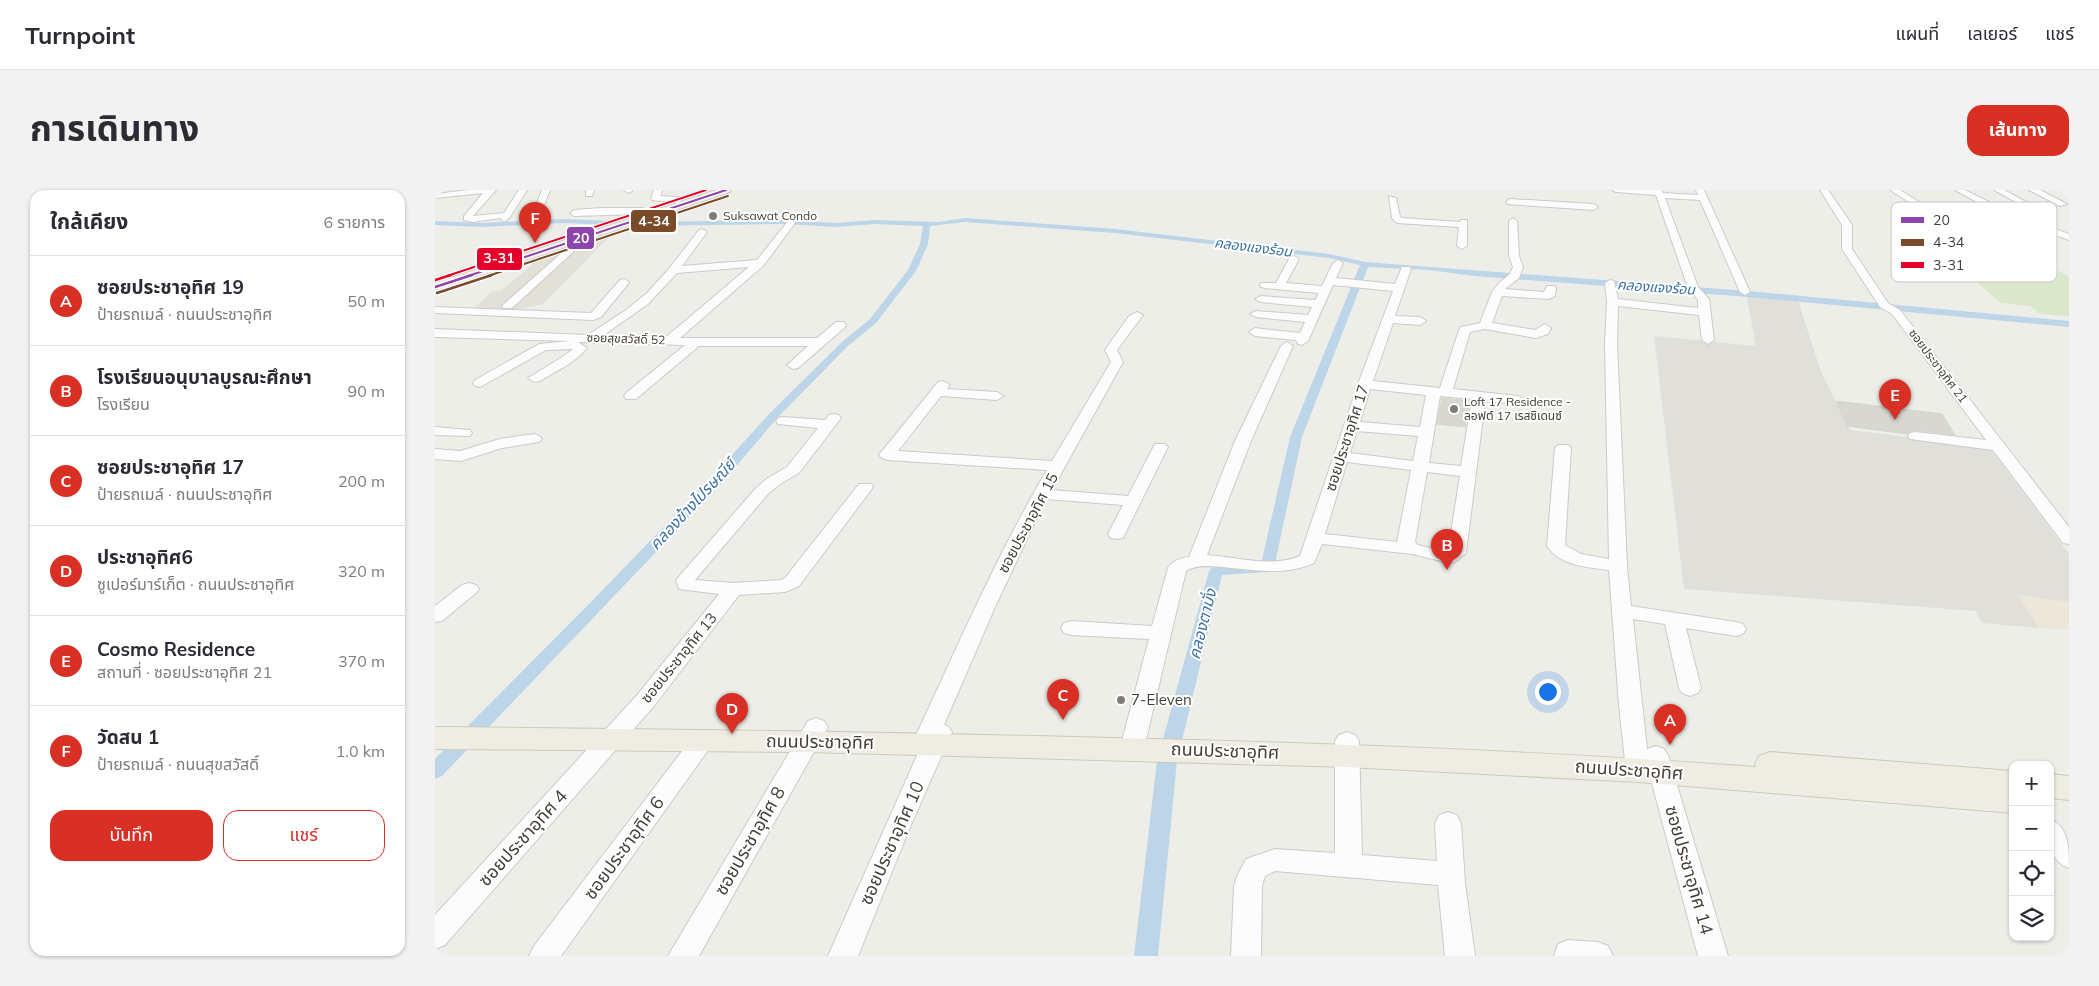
<!DOCTYPE html>
<html lang="th">
<meta charset="utf-8">
<style>
:root{--surface:#fff;--page:#f2f2f3;--text:#2b2b33;--muted:#7c7c81;--line:#e1e1e2;--accent:#d93025}
body{margin:0;font-family:Mulish,"Noto Sans Thai",sans-serif;background:var(--page);color:var(--text)}
.controls{position:absolute;right:15px;bottom:15px;display:grid;overflow:hidden;border-radius:10px;box-shadow:0 1px 4px #0004}
.controls button{width:45px;height:45px;display:grid;place-items:center;padding:0;border:0;border-bottom:1px solid var(--line);background:var(--surface);color:var(--text);font:25px sans-serif}
.you{position:absolute;left:1112px;top:501px;width:18px;height:18px;margin:-12px;border:4px solid #fff;border-radius:50%;background:#1a73e8;box-shadow:0 0 0 8px #1a73e833}
.badge{display:grid;place-items:center;width:32px;height:32px;border-radius:50%;background:var(--accent);color:#fff;font-size:16px;font-weight:700}
.pin{position:absolute;translate:-50% -41px;filter:drop-shadow(0 1px 2px #0008)}
.pin::after{content:'';position:absolute;top:26px;width:18px;height:15px;background:inherit;clip-path:polygon(0 0,100% 0,50% 100%)}
.list{margin:0;padding:0;list-style:none}
h2{display:flex;justify-content:space-between;align-items:center;height:65px;margin:0;padding:0 20px;font-size:21px}
h2 small{font-size:16px;font-weight:400;color:var(--muted)}
.list li{display:grid;grid-template-columns:32px 1fr auto;gap:15px;align-items:center;box-sizing:border-box;height:90px;padding:0 20px;border-top:1px solid var(--line)}
.list b{display:block;font-size:19px;white-space:nowrap}
.list p{margin:0;font-size:16px;white-space:nowrap;color:var(--muted)}
.list em{font-size:16px;font-style:normal;color:var(--muted)}
.actions{display:flex;gap:10px;padding:15px 20px}
.actions a{flex:1;padding:11px 0;border:1px solid var(--accent);border-radius:15px;text-align:center;font-size:18px;color:var(--accent)}
.actions .main{background:var(--accent);color:#fff}
.icon{flex:none;width:28px;height:28px;fill:none;stroke:currentColor;stroke-width:2;stroke-linecap:round;stroke-linejoin:round}
.map{position:relative;flex:none;width:1634px;height:766px;overflow:hidden;border-radius:15px}
header{display:flex;align-items:center;gap:30px;box-sizing:border-box;height:70px;padding:0 25px;background:var(--surface);border-bottom:1px solid var(--line)}
header strong{font-size:24px}
nav{display:flex;gap:28px;margin-inline-start:auto;font-size:18px}
.intro{display:flex;align-items:center;justify-content:space-between;box-sizing:border-box;height:120px;padding:0 30px}
h1{margin:0;font-size:35px}
.button{padding:12px 22px;border-radius:15px;background:var(--accent);color:#fff;font-size:18px;font-weight:700}
main{display:flex;gap:30px;padding:0 30px}
aside{flex:1;background:var(--surface);border-radius:15px;box-shadow:0 1px 4px #0004}
.map>svg:first-child{display:block}
.residential{fill:#e2e0d7}
.commercial{fill:#ede7da}
.industrial{fill:#e1dfda}
.green{fill:#dae7cb}
.lines{fill:none;stroke-linecap:round;stroke-linejoin:round}
.canal{fill:#bcd5e9;fill-rule:evenodd}
.building{fill:#d8d7d2;stroke:#d6d5cf}
.minor-casing{stroke:#cccbc7;stroke-width:2}
.major-casing{stroke:#cfcab8;stroke-width:2}
.minor{fill:#fcfcfc;fill-rule:evenodd}
.major{fill:#efece4;fill-rule:evenodd}
.bus-1-far1-casing{stroke:#fff;stroke-width:4}
.bus-1-casing{stroke:#fff;stroke-width:5}
.bus-2-far1-casing{stroke:#fff;stroke-width:4}
.bus-2-casing{stroke:#fff;stroke-width:5}
.bus-3-far1-casing{stroke:#fff;stroke-width:4}
.bus-3-casing{stroke:#fff;stroke-width:5}
.bus-1-far1{stroke:#8e44ad;stroke-width:2}
.bus-1{stroke:#8e44ad;stroke-width:2.5}
.bus-2-far1{stroke:#7a4b2a;stroke-width:2}
.bus-2{stroke:#7a4b2a;stroke-width:2.5}
.bus-3-far1{stroke:#e4002b;stroke-width:2}
.bus-3{stroke:#e4002b;stroke-width:2.5}
.poi-dot{fill:#807c75;stroke:#fff;stroke-width:2}
.labels{text-anchor:middle;stroke-width:4;stroke-linejoin:round;paint-order:stroke}
.far-poi-label{font-size:12px;fill:#443f36;stroke:#fff;text-anchor:start}
.far-street-label{font-size:12px;fill:#443f36;stroke:#fff}
.far-water-label{font-size:14px;font-style:italic;fill:#3971a5;stroke:#fff}
.street-label{font-size:15px;fill:#443f36;stroke:#fff}
.poi-label{font-size:15px;fill:#443f36;stroke:#fff;text-anchor:start}
.water-label{font-size:16px;font-style:italic;fill:#3971a5;stroke:#fff}
.near-street-label{font-size:18px;fill:#443f36;stroke:#fff}
.key{fill:#fff;stroke:#c7c5c3;stroke-width:1}
.key-label{font-size:14px;fill:#443f36}
.line-badge{stroke:#fff;stroke-width:2}
.badge-label{font-size:14px;text-anchor:middle;font-weight:bold;fill:#fff}
</style>
<header>
<strong>Turnpoint</strong>
<nav><a>แผนที่</a><a>เลเยอร์</a><a>แชร์</a></nav>
</header>
<div class="intro"><h1>การเดินทาง</h1><a class="button">เส้นทาง</a></div>
<main>
<aside>
<h2>ใกล้เคียง<small>6 รายการ</small></h2>
<ul class="list">
<li><span class="badge">A</span><div><b>ซอยประชาอุทิศ 19</b><p>ป้ายรถเมล์ · ถนนประชาอุทิศ</p></div><em>50 m</em></li>
<li><span class="badge">B</span><div><b>โรงเรียนอนุบาลบูรณะศึกษา</b><p>โรงเรียน</p></div><em>90 m</em></li>
<li><span class="badge">C</span><div><b>ซอยประชาอุทิศ 17</b><p>ป้ายรถเมล์ · ถนนประชาอุทิศ</p></div><em>200 m</em></li>
<li><span class="badge">D</span><div><b>ประชาอุทิศ6</b><p>ซูเปอร์มาร์เก็ต · ถนนประชาอุทิศ</p></div><em>320 m</em></li>
<li><span class="badge">E</span><div><b>Cosmo Residence</b><p>สถานที่ · ซอยประชาอุทิศ 21</p></div><em>370 m</em></li>
<li><span class="badge">F</span><div><b>วัดสน 1</b><p>ป้ายรถเมล์ · ถนนสุขสวัสดิ์</p></div><em>1.0 km</em></li>
</ul>
<div class="actions"><a class="main">บันทึก</a><a>แชร์</a></div>
</aside>
<div class="map">
<svg width="1634" height="766" viewBox="0 0 1634 766">
<rect width="100%" height="100%" fill="#eeeee9"/>
<path class="residential" d="M173,44l3,1 -68,69 -43,9 -30,-1 22,-21h9l40,-34z"/>
<path class="commercial" d="M1582,404l52,8v28l-30,-2z"/>
<path class="industrial" d="M1311,103l51,4 24,75 29,58 139,17 80,107v48l-51,-7 21,33 -57,-5 -6,-12 -292,-22 -30,-253 102,10z"/>
<path class="green" d="M1509,69l110,9 15,9v39l-29,-2 -10,-8 -29,-3 -34,-29 -12,-1z"/>
<g class="lines">
<path class="canal" d="M530,28l150,11 214,25 36,8 383,29 321,30v6l-321,-30 -274,-21 -45,-6 -61,-3 -66,170 -28,131 -2,3 -5,1 -45,3 -45,186 -19,195h-24l23,-195 52,-190 2,-3 5,-1 45,-3 29,-127 70,-172 -31,-7 -214,-25 -150,-11 -35,4 -2,18 -12,27 -40,52 -27,22 -71,72 -56,66 -280,293 -7,3v-20l156,-157 121,-125 58,-64 73,-72 27,-22 38,-49 12,-26 3,-18 -48,-2 -40,3 -48,-3 -148,2 -76,-3 -82,4 -46,-2v-4l46,2 82,-4 76,3 148,-2 48,3 40,-3 64,2z"/>
</g>
<g class="building">
<path d="M1007,208l28,3 -5,26 -28,-3z"/>
<path d="M1401,211l106,13 13,21 -40,-5 -8,4 -60,-8z"/>
</g>
<g class="lines">
<g class="minor-casing">
<g id="minor">
<path d="M34,0h27l-23,26 31,-3 15,-23h8l-17,27 -6,5 -4,-4 -27,4 -9,-2v-4l19,-23 -48,5v-4z"/>
<path d="M107,0h8l-12,30 -4,3 -3,-1 -1,-2z"/>
<path d="M151,0h8l-2,6h-6z"/>
<path d="M189,0h8v1l-4,2z"/>
<path d="M219,0h8l-2,6 18,1 4,3 -4,3 -26,-3 -1,-2z"/>
<path d="M1177,0h50l1,3 35,2 -2,-5h8l46,102 -5,3 -5,-3 -40,-92 -35,-2 33,89 11,12 5,41 -6,4 -6,-4 -3,-25 -81,-9 -1,38 10,222 4,40 105,16 7,2 3,5 -3,5 -7,2 -50,-8 15,60 -3,5 -8,3 -8,-3 -3,-5 -14,-64 -32,-5 14,130 9,-3 8,3 4,6 60,201h-30l-49,-184 -2,5 -9,2 -9,-2 -3,-7 -7,-65 -10,-135c-22,-3 -49,-4 -62,-24l8,-98 3,-3h10l3,3 -6,97 16,9 28,5 -4,-215 2,-42 -2,-19 5,-3 4,1 4,18 80,9v-8l-10,-12 -32,-93 -40,-3z"/>
<path d="M1385,0h8l24,35v24l36,54 12,7 169,217v17l-6,-1 -70,-93 -83,-11 -2,-3 2,-3 5,-1 71,8 -94,-126 -12,-7 -38,-58v-24z"/>
<path d="M1455,0h10l22,14 -7,2z"/>
<path d="M1520,0h10l40,20 4,-3h16l-31,-17h10l37,20 -4,3h-25l57,21v6l-72,-27z"/>
<path d="M1594,0h11l27,14 -7,2z"/>
<path d="M1627,0h7v3z"/>
<path d="M954,6l7,2 4,19 2,1 58,4 1,-2h6v26l-5,3 -5,-3 2,-19 -62,-4 -5,-5z"/>
<path d="M1075,9l84,5 4,3 -4,3 -87,-6 -1,-2z"/>
<path d="M167,18h41l4,3 -4,3 -69,2 -4,-3 4,-3z"/>
<path d="M1078,28l4,3 2,35 4,11 -4,11 -14,11 39,3 3,-6h8l1,2 -1,8 -6,3 -47,-3 -10,27 43,7 10,-6 6,4 -3,6 -12,4 -51,-9 -15,3 -17,57 65,7 7,4 -7,4 -33,-3 -19,152 -11,9 -6,1 -37,-9 -90,-10 -8,19c-27,12 -54,8 -83,5 -15,-1 -32,-5 -45,3l-42,177 -4,6 -8,3 -8,-3 -4,-6 29,-109 -78,-4 -7,-2 -3,-5 3,-5 7,-2 81,5 16,-58c4,-7 12,-10 21,-11l46,-116 46,-95 6,-4 6,4 -42,95 -44,114c29,2 66,13 93,1l58,-172 35,-93 -60,-6 -25,56 -6,4 -4,-1 -2,-4 -41,-4 -6,-4 6,-4 45,5 5,-11 -49,-5 -6,-3 6,-3 52,4 4,-8 -51,-5 -6,-3 6,-3 54,4 4,-7 -54,-5 -4,-1 -1,-2 1,-2h15l14,-26 4,-1 5,3 -13,24 36,3 11,-23 5,-3 5,3 -7,15 59,6 7,-17h8l1,2 -16,47 25,1 6,4 -6,4 -27,-2 -20,58 67,7 19,-58 2,-3 19,-4 12,-31 7,-9 11,-9 3,-7 -4,-11v-35zM935,199l56,6 -6,32 -60,-5zM1005,206l32,3 -11,67 -32,-3zM922,241l61,5 -5,25 -63,-8zM912,272l64,8 -14,72 -72,-8zM992,282l33,4 -12,75 -2,1 -28,-7 -3,-3z"/>
<path d="M356,30l4,3 -31,42 -84,73h137l19,-16h8l2,3 -2,3 -46,40 -5,1 -6,-4 21,-19h-109l-63,53h-10l-2,-3 2,-3 59,-48 -107,-3 9,6c-12,15 -31,23 -47,33l-5,1 -7,-4 36,-22 9,-7 -27,1 -66,37 -5,-1 -2,-3 2,-3 64,-36 31,-3 -135,-4v-8l153,6 38,-25 21,-17 21,-23 31,-40 3,-1 5,3 -25,34 75,-6 31,-39zM314,77l-83,70 -62,-2 44,-31 29,-31z"/>
<path d="M134,58l5,3 -2,2 -60,55h-8l-2,-2 2,-2 62,-55z"/>
<path d="M189,89l5,3 -1,2 -27,33 -8,3 -158,-7v-6l156,6 29,-33z"/>
<path d="M702,122l6,3 -26,35 6,12 -71,128 76,6 27,-52h10l3,3 -45,91 -6,1 -6,-1 -3,-4 15,-29 -77,-6 -51,108 -51,118 4,1 4,6 -44,100 -50,124h-30l91,-205 -3,-1 -4,-6c43,-92 84,-188 135,-274l-160,-10 -5,-2 -3,-3 59,-73 5,-1 7,4 -3,4 50,3 7,4 -7,4 -56,-4 -43,55 154,10 59,-99 -6,-12 24,-34z"/>
<path d="M399,224l5,1 2,3 -42,55 -19,11 -12,10 -73,86 38,3 48,-3 4,-2 74,-94h12l2,3 -2,3 -72,96 -14,6 -46,3 -85,111 -209,239 -10,4v-34l203,-221 81,-100 -40,-5 -3,-9 80,-92 12,-10 19,-11 31,-39 -40,-4 -2,-3 2,-3 5,-1 42,3 4,-5z"/>
<path d="M0,237l35,3 2,3 -2,3 -35,-1z"/>
<path d="M99,244l5,2 3,3 -3,3 -37,6 -41,13 -26,-2v-10l25,2 40,-12z"/>
<path d="M34,393l7,2 3,4 -3,4 -34,28 -7,1v-16l27,-21z"/>
<path d="M381,528l8,3 4,6 -129,229h-31l140,-235z"/>
<path d="M268,541l8,3 4,6 -4,6 -150,210h-32l5,-10 161,-212z"/>
<path d="M912,542l8,3 4,6 3,114 75,6 -2,-38 4,-8 9,-3 9,3 4,8 4,60 10,73h-30l-7,-71 -163,-14 -10,5 -3,10 -1,70h-30l3,-70 4,-12 8,-15 29,-10 60,4v-112l4,-6z"/>
<path d="M1615,629c19,8 19,29 19,49 -22,-8 -19,-28 -19,-49z"/>
<path d="M1133,750l30,2 10,4 5,10h-59l4,-12z"/>
</g>
</g>
<g class="major-casing">
<g id="major">
<path d="M281,0h15l-1,2 -295,99v-8z"/>
<path d="M0,537c226,2 452,5 678,11 215,5 429,13 643,29l-1,-3 4,-8 11,-4 243,19v42l-375,-31 -291,-15 -540,-15 -372,-3z"/>
<path d="M1615,584l19,2v24l-19,-2z"/>
</g>
</g>
<use href="#minor" class="minor"/>
<use href="#major" class="major"/>
<g class="bus-1-far1-casing">
<path id="bus-1-far1" d="M33,86l258,-86"/>
</g>
<g class="bus-1-casing">
<path id="bus-1" d="M0,97l37,-12"/>
</g>
<g class="bus-2-far1-casing">
<path id="bus-2-far1" d="M53,86l240,-80"/>
</g>
<g class="bus-2-casing">
<path id="bus-2" d="M2,103l55,-18"/>
</g>
<g class="bus-3-far1-casing">
<path id="bus-3-far1" d="M12,86l259,-86"/>
</g>
<g class="bus-3-casing">
<path id="bus-3" d="M0,90l16,-5"/>
</g>
<use href="#bus-1-far1" class="bus-1-far1"/>
<use href="#bus-1" class="bus-1"/>
<use href="#bus-2-far1" class="bus-2-far1"/>
<use href="#bus-2" class="bus-2"/>
<use href="#bus-3-far1" class="bus-3-far1"/>
<use href="#bus-3" class="bus-3"/>
</g>
<g class="poi-dot">
<circle cx="278" cy="26" r="5"/>
<circle cx="1019" cy="219" r="5"/>
<circle cx="686" cy="510" r="5"/>
</g>
<g class="labels">
<g class="far-poi-label">
<text x="288" y="30">Suksawat Condo</text>
<text x="1029" y="216">Loft 17 Residence -<tspan x="1029" dy="14">ลอฟต์ 17 เรสซิเดนซ์</tspan></text>
</g>
<g class="far-street-label">
<text transform="translate(191 149) rotate(2)" y="4">ซอยสุขสวัสดิ์ 52</text>
<text transform="translate(1503 176) rotate(53)" y="4">ซอยประชาอุทิศ 21</text>
</g>
<g class="far-water-label">
<text transform="translate(818 57) rotate(7)" y="5">คลองแจงร้อน</text>
<text transform="translate(1221 97) rotate(4)" y="5">คลองแจงร้อน</text>
</g>
<g class="street-label">
<text transform="translate(912 248) rotate(-72)" y="5">ซอยประชาอุทิศ 17</text>
<text transform="translate(593 333) rotate(-62)" y="5">ซอยประชาอุทิศ 15</text>
<text transform="translate(244 468) rotate(-51)" y="5">ซอยประชาอุทิศ 13</text>
</g>
<g class="poi-label">
<text x="696" y="515">7-Eleven</text>
</g>
<g class="water-label">
<text transform="translate(257 314) rotate(-47)" y="6">คลองข้างไปรษณีย์</text>
<text transform="translate(767 434) rotate(-76)" y="6">คลองตามั่ง</text>
</g>
<g class="near-street-label">
<text transform="translate(385 552) rotate(1)" y="6">ถนนประชาอุทิศ</text>
<text transform="translate(790 561) rotate(2)" y="6">ถนนประชาอุทิศ</text>
<text transform="translate(1194 580) rotate(4)" y="6">ถนนประชาอุทิศ</text>
<text transform="translate(88 648) rotate(-48)" y="6">ซอยประชาอุทิศ 4</text>
<text transform="translate(315 651) rotate(-60)" y="6">ซอยประชาอุทิศ 8</text>
<text transform="translate(457 653) rotate(-66)" y="6">ซอยประชาอุทิศ 10</text>
<text transform="translate(189 658) rotate(-54)" y="6">ซอยประชาอุทิศ 6</text>
<text transform="translate(1254 680) rotate(74)" y="6">ซอยประชาอุทิศ 14</text>
</g>
</g>
<rect x="1456" y="12" width="166" height="80" rx="8" class="key"/>
<rect x="1466" y="27" width="23" height="6" fill="#8e44ad"/>
<rect x="1466" y="49" width="23" height="7" fill="#7a4b2a"/>
<rect x="1466" y="72" width="23" height="6" fill="#e4002b"/>
<g class="key-label">
<text x="1498" y="35">20</text>
<text x="1498" y="57">4-34</text>
<text x="1498" y="80">3-31</text>
</g>
<g class="line-badge">
<rect x="195" y="19" width="47" height="24" rx="5" fill="#7a4b2a"/>
<rect x="131" y="36" width="29" height="24" rx="5" fill="#8e44ad"/>
<rect x="41" y="57" width="47" height="24" rx="5" fill="#e4002b"/>
</g>
<g class="badge-label">
<text x="219" y="36">4-34</text>
<text x="146" y="53">20</text>
<text x="64" y="73">3-31</text>
</g>
</svg>
<div class="controls">
<button>+</button>
<button>−</button>
<button><svg class="icon" aria-label="locate" viewBox="0 0 24 24"><circle cx="12" cy="12" r="6"/><path d="M12 2v4M12 18v4M2 12h4M18 12h4"/></svg></button>
<button><svg class="icon" aria-label="layers" viewBox="0 0 24 24"><path d="M12 4l9 5-9 5-9-5zM3 14l9 5 9-5"/></svg></button>
</div>
<div class="you"></div>
<div class="pin badge" style="left:1235px;top:555px">A</div>
<div class="pin badge" style="left:1012px;top:380px">B</div>
<div class="pin badge" style="left:628px;top:530px">C</div>
<div class="pin badge" style="left:297px;top:544px">D</div>
<div class="pin badge" style="left:1460px;top:230px">E</div>
<div class="pin badge" style="left:100px;top:53px">F</div>
</div>
</main>
